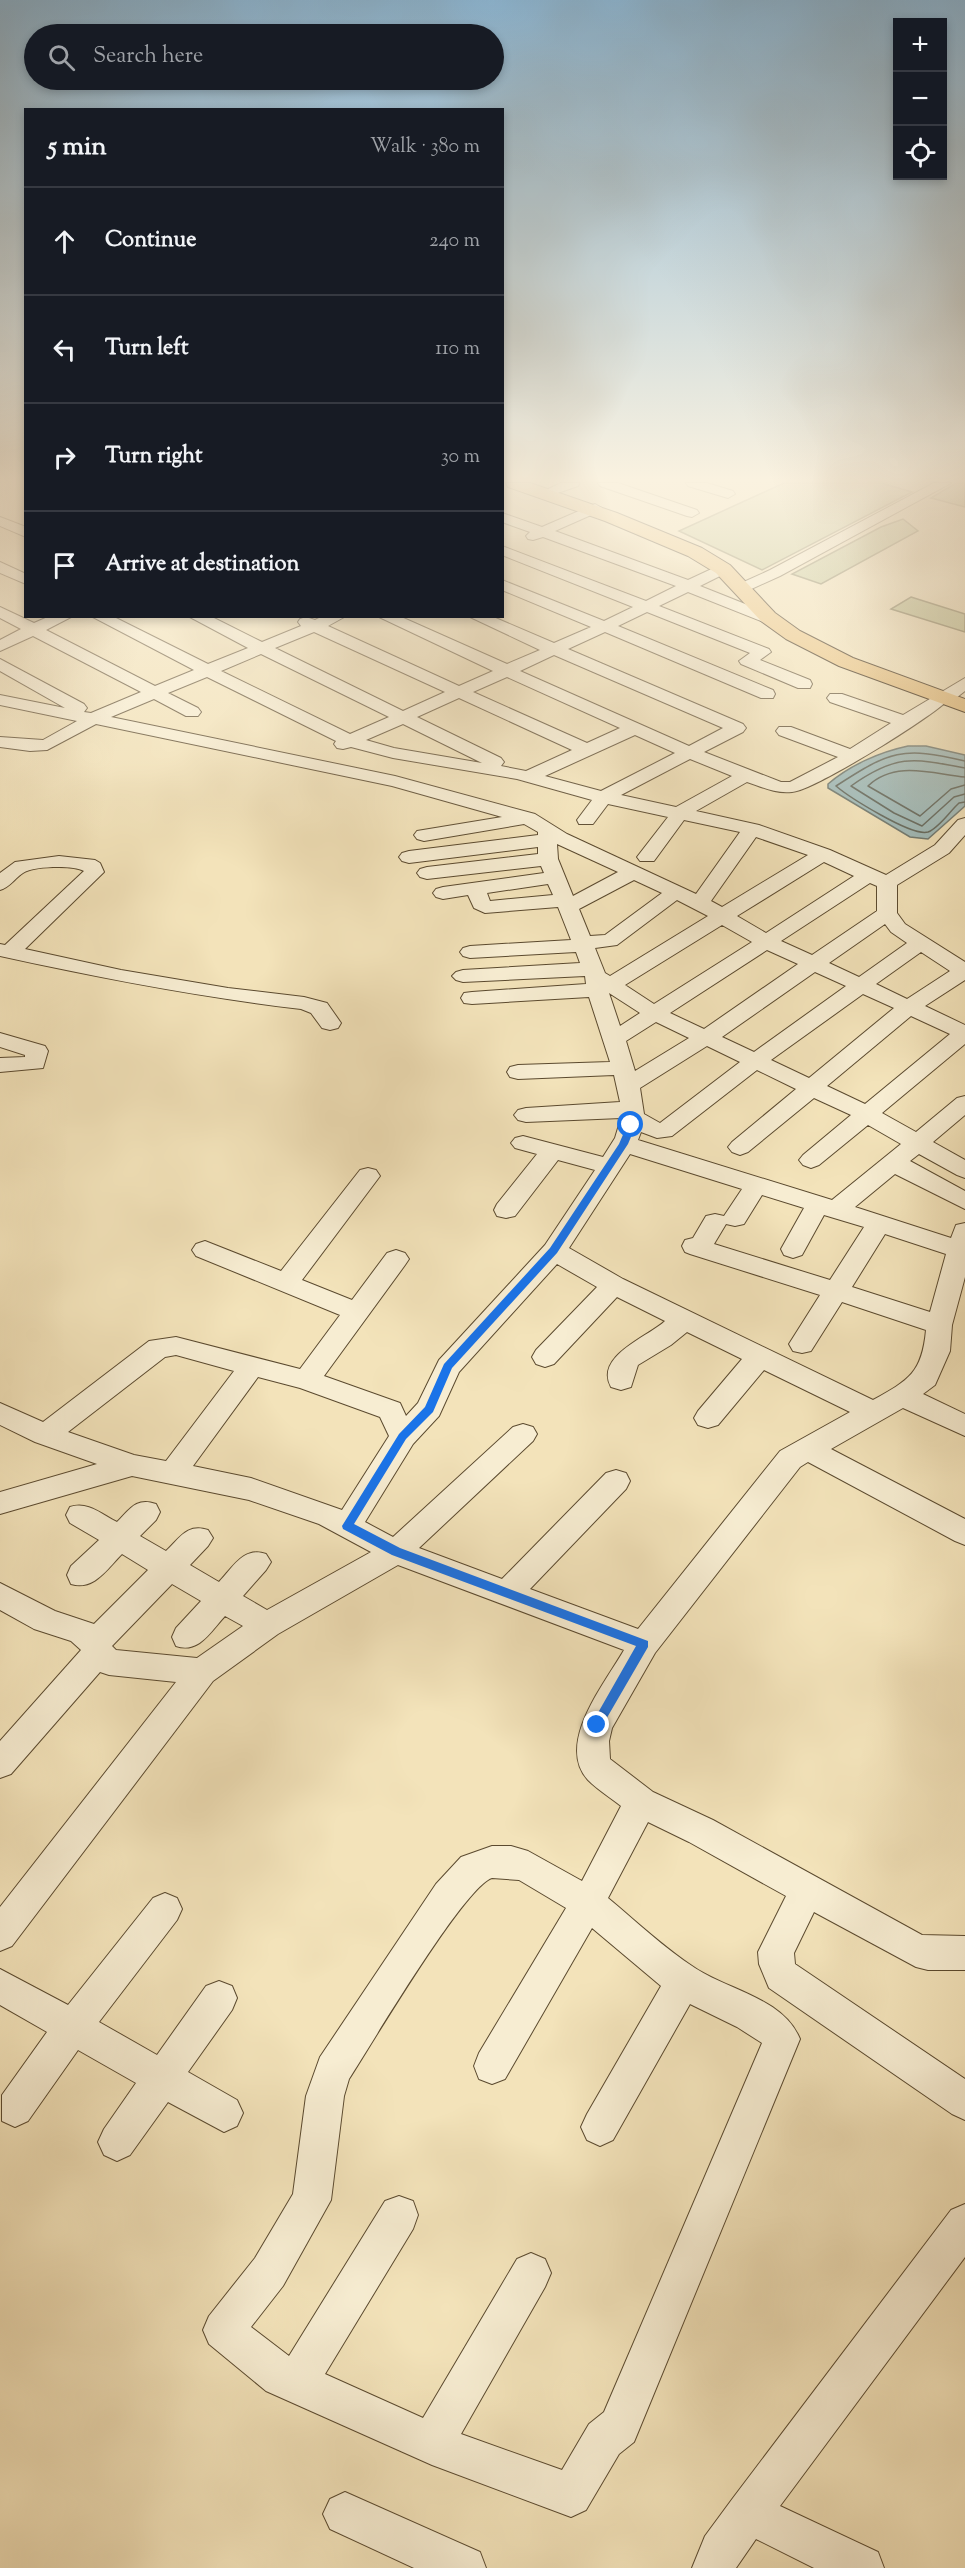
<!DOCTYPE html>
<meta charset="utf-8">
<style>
:root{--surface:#171b24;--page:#242831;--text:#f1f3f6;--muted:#9ea1a6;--line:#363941}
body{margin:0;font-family:"Sorts Mill Goudy",serif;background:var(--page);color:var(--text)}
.controls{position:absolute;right:18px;top:18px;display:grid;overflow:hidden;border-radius:0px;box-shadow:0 3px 9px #0003}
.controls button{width:54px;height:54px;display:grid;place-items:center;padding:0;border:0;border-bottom:2px solid var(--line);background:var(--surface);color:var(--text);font:30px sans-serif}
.stop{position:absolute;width:18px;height:18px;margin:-14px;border:4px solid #1a73e8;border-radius:50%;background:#fff}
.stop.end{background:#1a73e8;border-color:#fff;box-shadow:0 2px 6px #0008}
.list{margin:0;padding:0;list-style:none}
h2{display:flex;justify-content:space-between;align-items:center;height:78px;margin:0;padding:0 24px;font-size:26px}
h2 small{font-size:20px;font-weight:400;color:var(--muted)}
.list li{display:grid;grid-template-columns:39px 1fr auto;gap:18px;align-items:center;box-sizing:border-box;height:108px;padding:0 24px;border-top:2px solid var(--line)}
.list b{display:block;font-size:22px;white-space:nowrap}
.list em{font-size:20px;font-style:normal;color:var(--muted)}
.icon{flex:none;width:33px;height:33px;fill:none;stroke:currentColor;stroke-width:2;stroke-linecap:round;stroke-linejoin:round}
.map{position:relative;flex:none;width:965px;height:2568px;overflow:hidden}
.search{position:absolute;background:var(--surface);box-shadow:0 3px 9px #0003;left:24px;top:24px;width:480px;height:66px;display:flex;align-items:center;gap:15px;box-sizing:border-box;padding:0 21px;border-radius:33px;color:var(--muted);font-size:22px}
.panel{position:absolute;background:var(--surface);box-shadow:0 3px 9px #0003;left:24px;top:108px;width:480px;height:510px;border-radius:0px}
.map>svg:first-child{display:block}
.green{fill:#bcc38f;stroke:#726d48;stroke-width:1.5}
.water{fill:#a0bbba;stroke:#707970;stroke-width:1.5}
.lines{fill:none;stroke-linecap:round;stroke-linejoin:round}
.shore{stroke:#64695e;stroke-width:1.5}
.minor-casing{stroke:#5b4a2f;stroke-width:2}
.major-casing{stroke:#281701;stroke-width:2}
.minor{fill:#f7edd2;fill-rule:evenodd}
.major{fill:#eac27d;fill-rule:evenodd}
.route{fill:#1a73e8}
</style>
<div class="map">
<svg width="965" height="2568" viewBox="0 0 965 2568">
<rect width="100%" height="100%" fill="#f3e3ba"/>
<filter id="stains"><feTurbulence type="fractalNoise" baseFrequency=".00333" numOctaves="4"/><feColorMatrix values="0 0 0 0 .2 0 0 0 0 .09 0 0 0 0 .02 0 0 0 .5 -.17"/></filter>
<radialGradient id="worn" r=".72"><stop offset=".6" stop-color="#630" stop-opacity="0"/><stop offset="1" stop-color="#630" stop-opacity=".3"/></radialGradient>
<g class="green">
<path d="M784,483h97l31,9 -150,78 -83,-39z"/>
<path d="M956,483h9v24l-34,-9z"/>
<path d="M903,519l15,12 -97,53 -29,-10 89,-47z"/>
<path d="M911,597l54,17v18l-74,-23z"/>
</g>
<path class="water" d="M908,746h18l39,9v51l-37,33 -18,-2 -82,-49v-4c22,-19 52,-32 80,-38z"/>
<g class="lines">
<g class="shore">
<path d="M965,761c-63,-15 -75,-10 -129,25 13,11 76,51 92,46 11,-4 22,-21 31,-29l6,-1"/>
<path d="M965,768c-52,-10 -69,-14 -114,18l43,27 28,13 32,-29 11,-3"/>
<path d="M965,777c-32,-3 -70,-17 -97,9l52,30 31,-27 14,-4"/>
</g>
<g class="minor-casing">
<g id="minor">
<path d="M561,483h19l-2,3 -29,10 -7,-4z"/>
<path d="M598,483h20l79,27 2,3 -7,4 -5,-1 -87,-30z"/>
<path d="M686,483h21l26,8 2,3 -7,4 -40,-12z"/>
<path d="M934,483h17l-171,93 -33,15 -5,2 -8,-5 3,-3 33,-15z"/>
<path d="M595,504l7,4 -2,3 -45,20 133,49 30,-14h10l3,3 -3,3 -28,14 78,31 2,3 -2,3h-12l-78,-31 -29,14 110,43 2,3 -11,8 50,20 2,4 -2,4h-12l-57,-24 -2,-3 11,-8 -103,-41 -29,14 155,64 2,4 -2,4h-12l-156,-66 -37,17 175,75 3,4 -3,4 -39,20 77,30h9l48,-25 -59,-22 -3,-4 3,-4h12l59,22 41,-26 -61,-21 -3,-4 3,-4h12l61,21 62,-37v13l-9,7 -7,1c-15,17 -136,92 -157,93 -16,2 -30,-5 -45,-10l-51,29 63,14 71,25 56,25 49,-30 23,-25 7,-2v17l-16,18 -52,32v28l8,11 60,38v18l-40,26 40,19v19l-83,69 34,19 41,-34 8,-2v19l-32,27 32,18v18l-8,-3 -38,-21 -9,7 55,30v18l-70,-35 -40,33 96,31 5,-13 9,-2v54l-13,48 -2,26 -15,34 -12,9 42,20v22l-62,-28 -72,41 134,70v26l-10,-4 -147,-79 -8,5 -145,186 -43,75 -3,13 1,18 43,33 60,28 209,115 43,1v34h-37l-12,-3 -102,-55 -20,41 1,11 170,115v41l-13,-6 -183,-126 -10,-24 -1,-12 28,-56 -97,-54 -41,-20 -40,76c29,24 56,50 87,70 35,23 88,30 105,71l-166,403 -15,12 -33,56 -15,7 -139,-52 -166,-74 -57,-47 -6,-14 6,-14 46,-58 38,-64 13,-98 14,-39 116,-173 25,-27 31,-11h19l17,5 54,30 39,-75c-10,-8 -23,-16 -33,-26 -33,-36 17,-97 36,-130l-226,-85 -120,69 -65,47 -201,265 -12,5v-44l176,-225 -67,-7 -9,-3 -89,102 -11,4v-37l81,-91 -10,-9 -37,-12 -34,-19v-27l55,28 39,13 54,-54 -26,-16c-15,15 -28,37 -51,30l-4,-9 4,-9 28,-26 -29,-17 -4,-8 4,-8c18,-6 31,7 47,15 13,-13 19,-25 39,-18l4,8 -4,8 -16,16 26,15c14,-13 21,-28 42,-21l5,8 -5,8 -18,19 29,17c14,-15 25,-36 47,-28l5,8 -5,8 -23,26 24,14 104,-58 -52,-28 -70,-24 -117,-24 -132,38v-22l97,-28 -62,-22 -35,-17v-22l43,19 106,-81 27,-4 124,32 40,-54 -144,-59 -4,-6 4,-6 9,-3 76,30 79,-101 8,-2 8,2 4,6 -78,104 50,20 35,-47 9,-3 9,3 4,6 -4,6 -81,111 76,27 6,13 12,-13 21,-43 106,-115 50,-75 -37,-10 -43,56 -9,2 -9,-2 -3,-6 3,-6 40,-50 -22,-6 -4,-5 4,-5 8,-2 80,21 12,-19 6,-20 -95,4 -8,-2 -4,-5 4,-5 8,-2 94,-6 -6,-27 -96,4 -8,-2 -3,-5 3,-5 8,-2 92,-3 -21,-65 -117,7 -8,-1 -3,-5 3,-5 8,-1 114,-8 -1,-8 -122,6 -7,-2 -4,-4 4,-4 7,-2 117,-7 -4,-11 -106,6 -7,-2 -3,-4 3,-4 7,-2 101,-6 -13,-33 -73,6 -11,-5 -6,-13 -25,4 -7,-2 -3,-4 3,-4 7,-2 101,-14 -3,-7 -114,13 -7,-2 -3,-4 3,-4 7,-2 111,-13v-7l-129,16 -7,-2 -3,-4 3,-4 7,-2 129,-16v-3l-14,-8 -100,17 -7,-2 -3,-4 3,-4 85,-14 -110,-31 -296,-62 -49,26 -17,1 -30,-4v-10l43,3 34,-19 -77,-16v-10l65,13 -65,-37v-12l84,45 3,4 -3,4 7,1 50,-21 -108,-56 -33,15v-11l21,-11 -21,-11v-11l34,16 16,-7h23l-27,14 109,56 39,-16 -103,-54h21l96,48 40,-16 -60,-32h22l52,26 39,-16 -3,-4 2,-3 6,-2 9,3 8,-4h23l-18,10 131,60 34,-15 -116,-55h22l108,48 33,-14 -72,-34h23l63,27 37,-16 -89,-37v-10l102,41 29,-14 -131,-52v-9l144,55 30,-15 -133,-49 -10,3 -5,-1 -2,-3 4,-4 -28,-10v-9l40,14zM314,632l131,60 -42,19 -128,-63zM261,654l128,63 -39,17 -129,-63zM554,655l169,73 -34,18 -169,-75zM207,677l129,64 -2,3 3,4 6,1 8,-2 42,11 124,21 75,21 -15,20 2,4h14l15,-20 60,13 -31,40 3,4h14l30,-41 56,12 -44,62 -129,-60 -32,-20 -140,-38 -284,-59 43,-18 32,17h12l3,-4 -3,-4 -30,-15zM507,677l113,51 -33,15 -114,-51zM459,698l113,52 -46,21 -25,-5 3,-4 -3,-4 -84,-41zM403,724l79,39 -88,-15 -28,-8zM635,735l40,18 -74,38 -56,-15zM690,759l42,17 -56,31 -55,-12zM756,837l52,18 -86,52 -11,-6zM557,844l61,28 -45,24 -15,-37zM824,862l30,14 -88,57 -29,-17zM634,880l28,13 -57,42 -15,1 -11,-27zM870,883l7,3v25l-65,44 -31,-14zM548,884l5,11 -63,6 -3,-8zM677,900l31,16 -98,60 -5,-3 -10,-25 22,-3zM885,924l6,8 16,11 -48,34 -30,-14zM722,925l30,17 -98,62 -29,-19zM767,950l31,14 -94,65 -34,-16zM921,952l29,19 -43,28 -31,-15zM815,972l31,14 -92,66 -32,-15zM609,993l31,20 -20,13zM863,994l31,14 -85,70 -38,-18zM911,1016l39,18 -85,70 -38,-18zM656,1022l33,16 -54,33 -9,-30zM707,1046l33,16 -80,61 -16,-9 -4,-26zM757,1070l39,19 -64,53 -4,5 4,5 8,3 8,-3 66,-54 37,17 -48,40 -4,5 4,5 8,3 8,-3 49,-40 33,19 -69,56 -194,-60 3,-8 16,6 15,-2zM630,1154l112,35 -18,27 -9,-2 -9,2 -13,22 -8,2 -3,6 3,6 5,2 130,41 -31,49 4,7 9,2 9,-2 31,-49 84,28c-4,43 -17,50 -53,70l-250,-121 -54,-31zM762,1195l42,13 -23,41 3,6 9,3 9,-3 22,-40 40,12 -34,53 -116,-36 12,-20 9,2 9,-2zM885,1234l61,20 -16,58 -78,-25zM557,1264l40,23 -61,63 -4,7 4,7 9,3 9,-3 63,-67 48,24c-17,16 -71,35 -54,66l10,3 10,-3 7,-22 33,-20 16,-13 55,27 -44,52 -4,7 4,7 10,3 10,-3 46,-55 86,42 -70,39 -142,178 -108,-40 96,-100 4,-8 -4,-8 -10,-3 -10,3 -104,106 -83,-31 114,-107 4,-7 -4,-7 -10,-3 -10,3 -120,110 -28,-15 48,-78 26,-28 20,-44zM176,1355l58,16 -68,90 -32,-6 -66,-23 97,-75zM258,1377l42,11 80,29 9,19 -47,74 -91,-32 -58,-12zM172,1584l29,17 -25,27 -4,9 4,9c23,8 35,-15 49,-30l18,10 -46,32 -81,-8 -4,-4zM492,1878l27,2 47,28 -87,145 -5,13 5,13 13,5 13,-5 87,-151 69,58 -74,128 -6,13 6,13 13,6 13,-6 77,-136 47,23 25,16 -158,369 -15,12 -27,46 -101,-36 84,-147 6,-14 -6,-14 -14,-6 -14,6 -94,159 -98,-44 88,-145 5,-14 -5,-14 -14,-5 -14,5 -96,155 -38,-29 32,-41 48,-86 13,-104 5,-17c22,-34 115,-192 143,-201z"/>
<path d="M0,517l26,10v10l-26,-11z"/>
<path d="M0,562l26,12v10l-26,-11z"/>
<path d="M59,856l36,4 5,3 4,9 -79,77 96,21 107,18 76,9 23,6 14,20 -3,5 -8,2 -8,-2 -11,-15 -10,-4c-102,-12 -201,-31 -301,-53v-12l5,1 79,-74c-11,-6 -50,-5 -61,2 -9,6 -13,14 -23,17v-17l15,-11z"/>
<path d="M0,1033l45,13 3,5 -5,17 -43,4v-14l25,-1v-2l-25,-8z"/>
<path d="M165,1893l12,5 5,11 -5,11 -78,102 58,33 49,-69 13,-5 13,5 5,12 -5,12 -44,62 49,28 6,13 -6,13 -13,6 -56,-30 -38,53 -13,6 -13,-6 -6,-13 6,-13 32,-46 -58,-33 -50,71 -13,6 -13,-6v-26l45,-63 -47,-27v-36l68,36 85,-107z"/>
<path d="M965,2204v53l-185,249 98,46 6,16h-70l-58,-29 -20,29h-44l13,-32 28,-38 218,-288z"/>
<path d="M345,2492l135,60 6,16h-72l-84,-39 -7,-15 7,-15z"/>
</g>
</g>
<g class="major-casing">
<path id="major" d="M506,483h24l87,30 85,35 28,17 45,48 25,18 53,27 112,41v13l-126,-46 -53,-27 -25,-18 -45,-48 -28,-17 -83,-35 -97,-34z"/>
</g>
<use href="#minor" class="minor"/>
<use href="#major" class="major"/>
</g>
<linearGradient id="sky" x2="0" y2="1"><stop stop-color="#8bb7d6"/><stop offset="0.57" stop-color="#faf2e0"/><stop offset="1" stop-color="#faf2e0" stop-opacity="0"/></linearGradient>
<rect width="965" height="842" fill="url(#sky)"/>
<path class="route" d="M628,1123l8,2 -8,19 -71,109 -105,115 -19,44 -27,27 -52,85 46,24 248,93v6l-47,81 -4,2 -6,-5 45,-79 -244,-91 -49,-26 -1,-3 57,-92 26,-27 19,-43 106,-116 69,-104z"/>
<rect width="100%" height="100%" filter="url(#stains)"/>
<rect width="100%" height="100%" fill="url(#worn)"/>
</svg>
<div class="controls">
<button>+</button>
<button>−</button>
<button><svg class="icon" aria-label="locate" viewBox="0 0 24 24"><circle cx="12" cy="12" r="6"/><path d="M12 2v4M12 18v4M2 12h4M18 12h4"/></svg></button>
</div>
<div class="stop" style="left:631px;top:1125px"></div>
<div class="stop end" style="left:597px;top:1725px"></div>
<div class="search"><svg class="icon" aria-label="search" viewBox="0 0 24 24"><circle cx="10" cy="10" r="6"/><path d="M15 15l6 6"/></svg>Search here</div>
<section class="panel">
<h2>5 min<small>Walk · 380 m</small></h2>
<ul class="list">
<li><svg class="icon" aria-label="ahead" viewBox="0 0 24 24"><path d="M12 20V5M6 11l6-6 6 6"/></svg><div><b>Continue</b></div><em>240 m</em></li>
<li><svg class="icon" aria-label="left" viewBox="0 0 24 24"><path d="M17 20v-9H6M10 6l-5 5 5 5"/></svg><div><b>Turn left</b></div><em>110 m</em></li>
<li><svg class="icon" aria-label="right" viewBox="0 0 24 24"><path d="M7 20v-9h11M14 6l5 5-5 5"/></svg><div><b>Turn right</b></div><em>30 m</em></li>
<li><svg class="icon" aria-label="arrive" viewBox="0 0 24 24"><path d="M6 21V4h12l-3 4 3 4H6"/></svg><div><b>Arrive at destination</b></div></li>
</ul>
</section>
</div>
